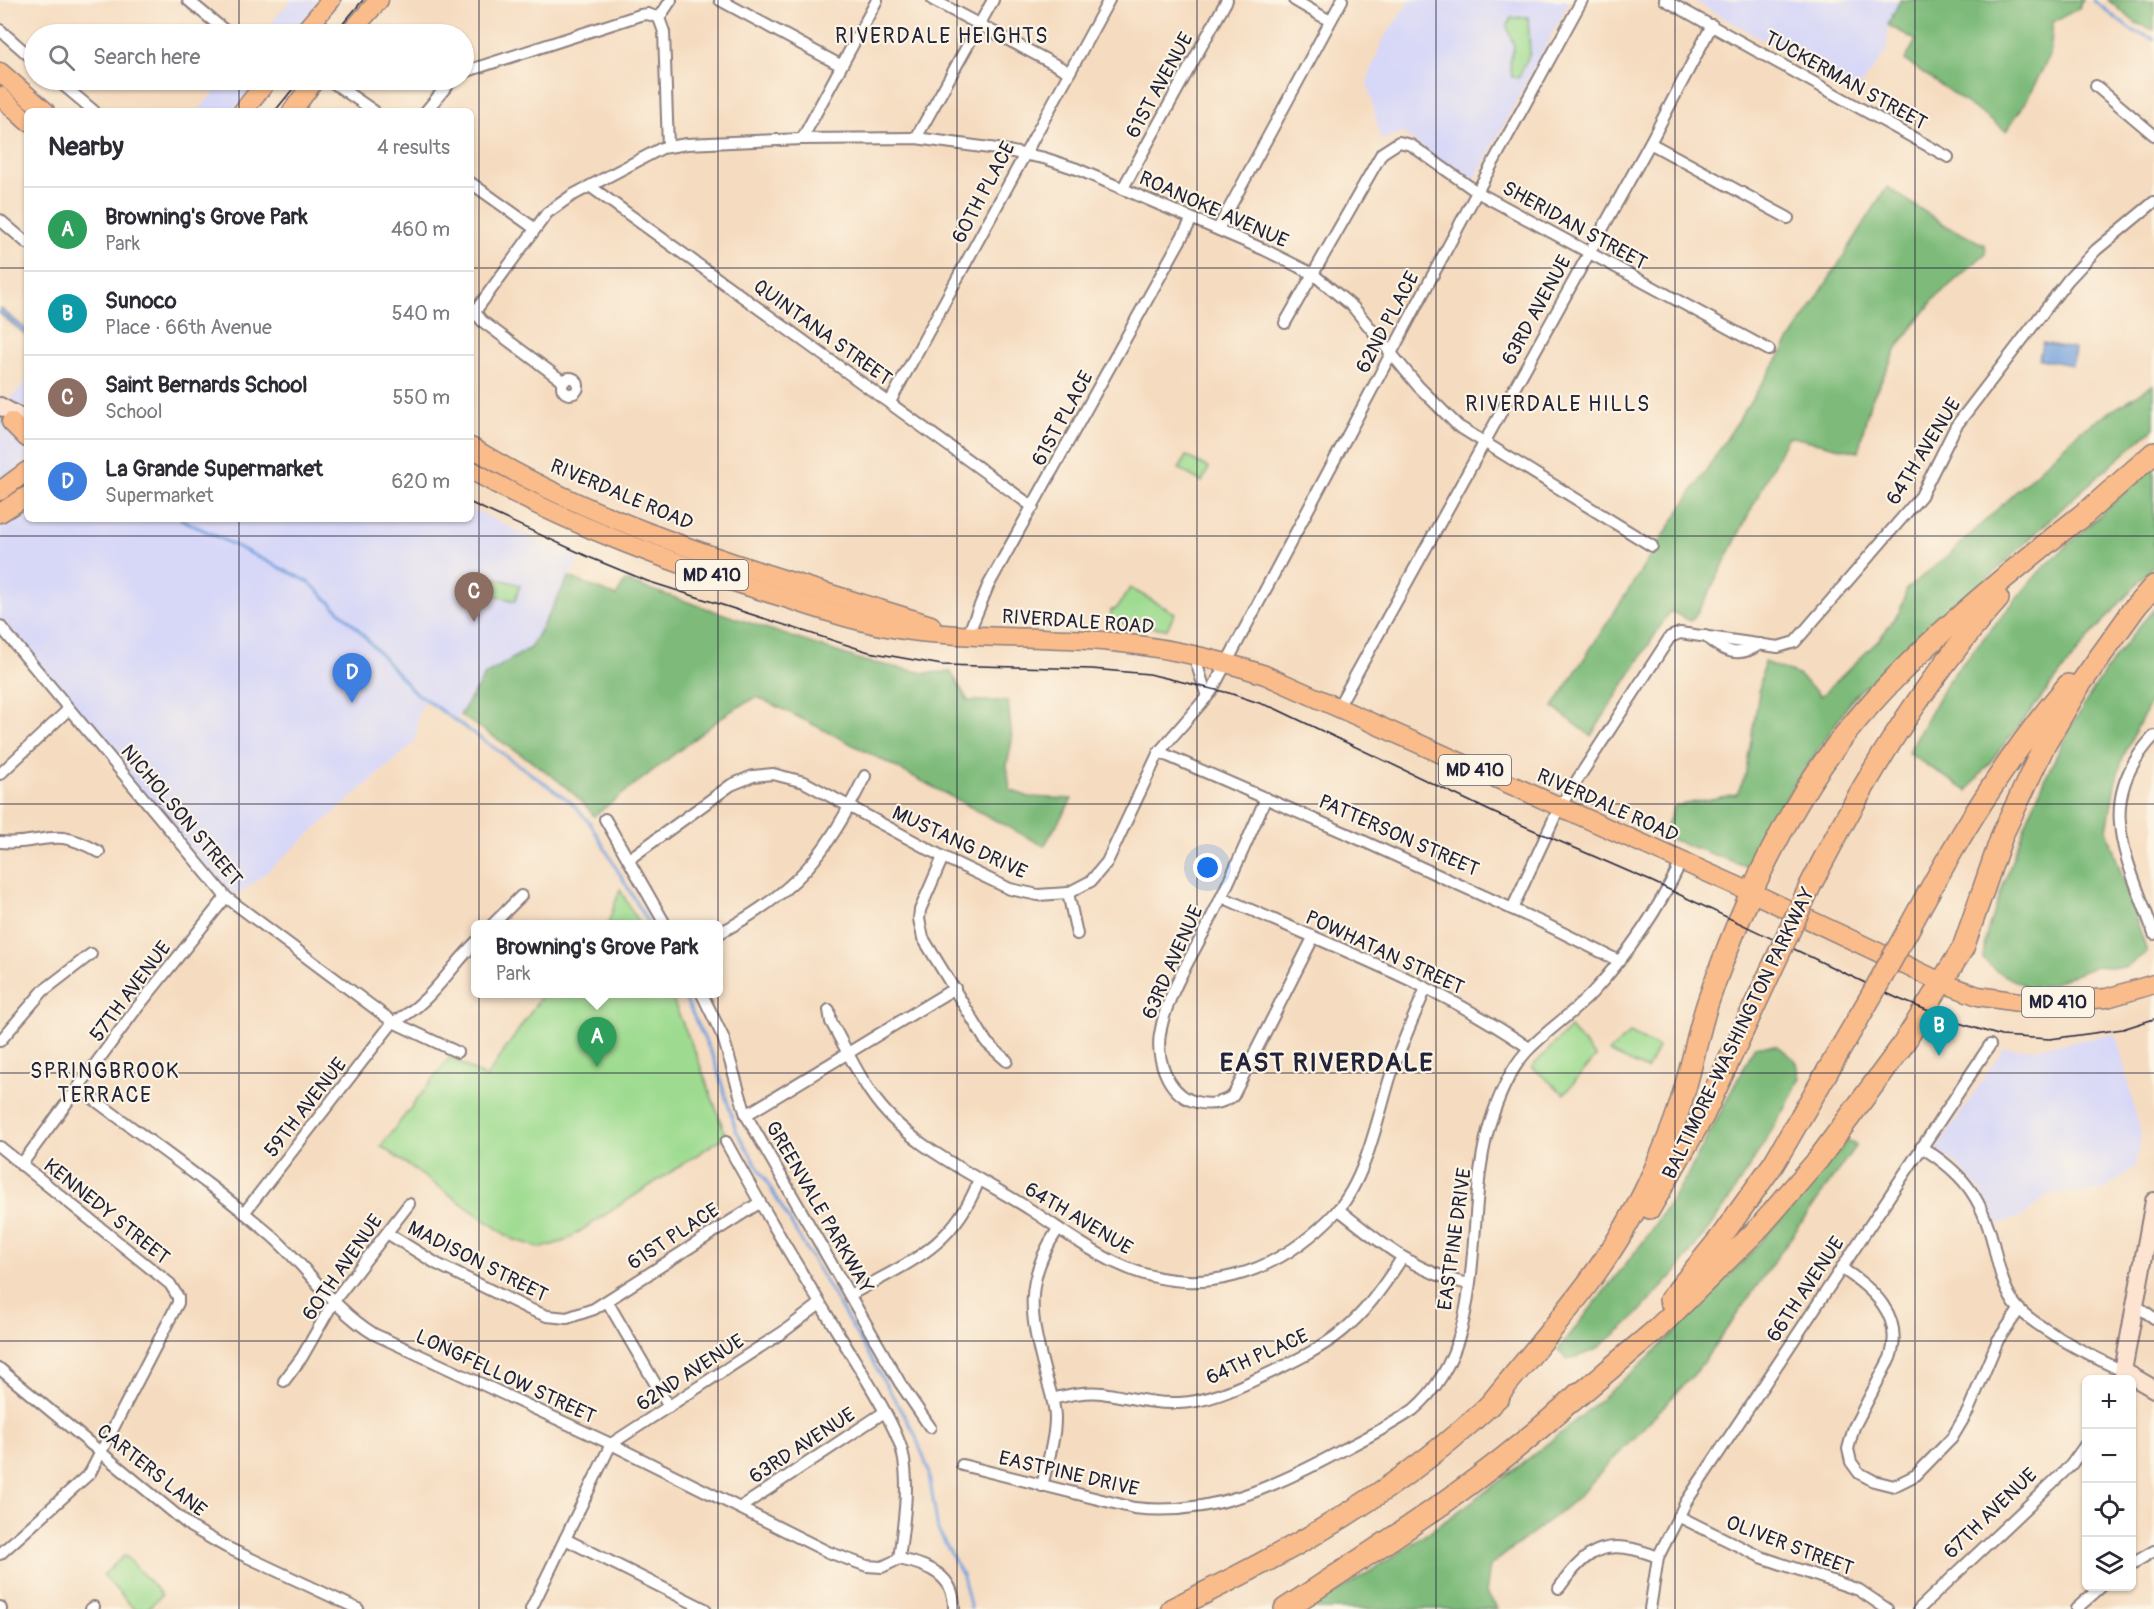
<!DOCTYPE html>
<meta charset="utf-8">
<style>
:root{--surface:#fff;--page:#f7f7f7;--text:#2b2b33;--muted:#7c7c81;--line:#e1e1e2;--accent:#2563eb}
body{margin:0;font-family:Pangolin,sans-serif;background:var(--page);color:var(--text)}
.controls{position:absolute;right:18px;bottom:18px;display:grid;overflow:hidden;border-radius:9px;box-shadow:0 2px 4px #0004}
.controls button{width:54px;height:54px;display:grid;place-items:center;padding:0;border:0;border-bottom:2px solid var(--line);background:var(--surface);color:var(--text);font:30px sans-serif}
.you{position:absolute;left:1208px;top:868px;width:21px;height:21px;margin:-15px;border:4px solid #fff;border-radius:50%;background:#1a73e8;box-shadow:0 0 0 9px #1a73e833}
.badge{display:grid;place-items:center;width:39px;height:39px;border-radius:50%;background:var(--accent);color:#fff;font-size:20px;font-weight:700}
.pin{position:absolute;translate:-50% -50px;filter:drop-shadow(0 2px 3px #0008)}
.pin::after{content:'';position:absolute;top:32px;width:21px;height:18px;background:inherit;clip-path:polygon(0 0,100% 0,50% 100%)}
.popup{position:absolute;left:471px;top:920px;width:252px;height:78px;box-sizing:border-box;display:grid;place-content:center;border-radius:9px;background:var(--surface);filter:drop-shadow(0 2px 4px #0005);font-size:20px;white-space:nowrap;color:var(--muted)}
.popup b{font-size:22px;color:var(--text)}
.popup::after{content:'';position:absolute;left:50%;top:100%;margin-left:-12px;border:12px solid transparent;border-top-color:var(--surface)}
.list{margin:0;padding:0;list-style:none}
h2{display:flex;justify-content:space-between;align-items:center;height:78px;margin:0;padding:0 24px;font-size:26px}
h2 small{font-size:20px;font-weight:400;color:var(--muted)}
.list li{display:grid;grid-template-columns:39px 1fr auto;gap:18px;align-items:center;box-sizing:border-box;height:84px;padding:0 24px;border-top:2px solid var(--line)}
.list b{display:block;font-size:22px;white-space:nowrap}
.list p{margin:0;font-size:20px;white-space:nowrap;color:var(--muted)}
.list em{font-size:20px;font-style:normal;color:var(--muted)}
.icon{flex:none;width:33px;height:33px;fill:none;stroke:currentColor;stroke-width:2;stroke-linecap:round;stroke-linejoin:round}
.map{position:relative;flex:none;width:2154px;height:1609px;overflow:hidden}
.search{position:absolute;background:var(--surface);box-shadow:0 2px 4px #0004;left:24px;top:24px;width:450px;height:66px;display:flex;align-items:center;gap:15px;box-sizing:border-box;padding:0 21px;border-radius:33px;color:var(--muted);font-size:22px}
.panel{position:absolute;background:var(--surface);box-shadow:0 2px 4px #0004;left:24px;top:108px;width:450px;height:414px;border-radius:9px}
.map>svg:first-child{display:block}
.built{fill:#d7d7f8}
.green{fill:#9edb90;stroke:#607e66;stroke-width:1.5}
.forest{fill:#7ebb7a;stroke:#506e5a;stroke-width:1.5}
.water{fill:#74a2dd;stroke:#4b628c;stroke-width:1.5}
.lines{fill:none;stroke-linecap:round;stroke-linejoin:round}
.stream{stroke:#74a2dd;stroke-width:3}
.street-casing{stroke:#8c7e7d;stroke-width:14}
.secondary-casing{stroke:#8c7e7d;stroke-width:20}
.primary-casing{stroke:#8c7e7d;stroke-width:21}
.highway-casing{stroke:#8c7e7d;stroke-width:24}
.street{stroke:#fff;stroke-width:10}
.secondary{stroke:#fde4d1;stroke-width:16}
.primary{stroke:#fabc8b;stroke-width:18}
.highway{stroke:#fabc8b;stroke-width:21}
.tram{stroke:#22223b;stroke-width:1.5}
.highway-bridge-casing{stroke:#8c7e7d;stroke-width:24;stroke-linecap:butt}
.highway-bridge{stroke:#fabc8b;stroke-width:21}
.grid{fill:none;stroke:#22223b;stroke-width:1.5;stroke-opacity:0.55}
.labels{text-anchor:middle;stroke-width:4.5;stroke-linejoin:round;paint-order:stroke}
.shield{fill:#fcf5e5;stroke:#63616e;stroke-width:1.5}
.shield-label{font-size:18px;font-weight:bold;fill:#22223b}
.street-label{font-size:20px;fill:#22223b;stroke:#fcf5e5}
.neighbourhood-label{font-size:21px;letter-spacing:1.5px;fill:#22223b;stroke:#fcf5e5}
.district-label{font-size:26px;font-weight:bold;letter-spacing:1.5px;fill:#22223b;stroke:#fcf5e5}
</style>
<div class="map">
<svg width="2154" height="1609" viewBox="0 0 2154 1609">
<rect width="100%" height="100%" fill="#fcf5e5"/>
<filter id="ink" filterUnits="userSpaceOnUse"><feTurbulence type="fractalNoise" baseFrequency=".0167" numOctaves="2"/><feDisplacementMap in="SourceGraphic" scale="12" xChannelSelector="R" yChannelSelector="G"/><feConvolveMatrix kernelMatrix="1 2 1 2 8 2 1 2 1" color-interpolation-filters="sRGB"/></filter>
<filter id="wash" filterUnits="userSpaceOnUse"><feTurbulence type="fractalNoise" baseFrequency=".008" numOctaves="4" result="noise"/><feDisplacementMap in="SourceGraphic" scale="24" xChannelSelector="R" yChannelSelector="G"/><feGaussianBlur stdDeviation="1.35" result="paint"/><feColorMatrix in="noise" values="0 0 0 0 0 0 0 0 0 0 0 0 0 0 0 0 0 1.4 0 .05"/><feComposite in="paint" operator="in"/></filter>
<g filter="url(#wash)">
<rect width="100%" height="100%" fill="#f5dbbf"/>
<g class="built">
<path d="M291,0h50l-28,34h-51z"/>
<path d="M1410,0h160l-95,179 -22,-9 -50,-37 -22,7 -14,-58 15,-41z"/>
<path d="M1692,0h208l-12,25 -1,25 -30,42z"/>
<path d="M225,80h54l-23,31h-58z"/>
<path d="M27,379v41l-23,-12z"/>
<path d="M0,413l27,25v31l-27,22z"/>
<path d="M27,499v20h444v-11l73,36 36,14 -50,90 -45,27 -30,47 -30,-21 -7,12 -2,25 -4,7 -148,129 -25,20 -13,3 -226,-271v-114z"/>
<path d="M2116,1034l25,102 -6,31 -32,24 -54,3 -25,22 -26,8 -17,-32 -24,-28 -21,-14 68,-102 24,1z"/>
</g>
<g class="green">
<path d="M1528,17l2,36 -11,24h-7l-2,-15 4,-16 -7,-20 4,-8z"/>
<path d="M1186,456l23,12 -7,14 -23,-13z"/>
<path d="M492,577l28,8 -5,16 -25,-7z"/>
<path d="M1130,588l45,25 -8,16 -57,-7 1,-12 5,-1z"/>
<path d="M620,889l19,35h-31z"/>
<path d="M543,994h127l26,60 30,82 -161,105 -23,7 -30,-9 -131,-93 69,-89 36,21z"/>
<path d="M1570,1028l26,29 -32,37 -32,-27z"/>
<path d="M1630,1033l28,14 -11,23 -38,-18z"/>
<path d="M125,1555l37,40 -15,14h-13l-31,-34z"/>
</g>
<g class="forest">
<path d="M1900,0h182l-3,8 -26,14 -3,33 -25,48 -19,28 -101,-71 11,-20 -28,-15z"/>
<path d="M2108,0h46v30l-18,-7z"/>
<path d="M1887,187l59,39 39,19 1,8 -51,45 -36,47 -29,58 -12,49 -70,-16 -83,165 -14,20 -21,-10 -79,125 -38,-29c111,-173 225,-345 334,-520z"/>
<path d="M2154,384v44l-80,69 -126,119 -93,79 -76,113 -31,59 -86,-31 13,-30 62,-12 8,-17 19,-115 34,13 23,21 57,-55 22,-30 7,-22 45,-37 128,-121z"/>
<path d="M2154,465v100l-62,69 -125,157 -59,-38 39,-71 92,-110z"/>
<path d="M569,577l47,19 9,-15 239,80 60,12 27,-1 17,29h40l4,39 -5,26 3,24 19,7 43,2 -28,47c-96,-50 -189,-103 -287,-149l-28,15 -135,104c-28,-38 -94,-74 -134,-101l25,-40 45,-27z"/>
<path d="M2154,609v84l-31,64 -8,27 -8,46 40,122 -23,16 -28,-2 -44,18 -23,4 -33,-17 -13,-12c1,-27 11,-44 19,-70 34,-102 80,-199 152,-280z"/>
<path d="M1755,1046h23l17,14 5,18 -15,31 -62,100 -48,64 -44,48 -35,29 -29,10 -9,-10 85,-108 43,-64z"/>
<path d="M1847,1141l9,4 -159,226 -123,130 -84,65 -4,27 12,16h-188c115,-69 221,-147 321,-236 79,-70 148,-151 216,-232z"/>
</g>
<g class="water">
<path d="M0,308l27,22v6l-27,-22z"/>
<path d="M2042,343l33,6 -3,16 -33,-6z"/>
</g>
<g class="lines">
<g class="stream">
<path d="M2093,0l38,30 23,9"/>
<path d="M181,519l128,63 49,47 54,61 159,112 19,21 59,101"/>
<path d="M683,994l31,65 22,71 178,302 14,37 10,61 25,46 8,33"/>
</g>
</g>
</g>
<g filter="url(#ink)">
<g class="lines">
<g class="street-casing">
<g id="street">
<path d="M188,0l41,34"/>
<path d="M720,0l120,65"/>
<path d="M933,0l136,72"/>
<path d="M1294,0l36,21"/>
<path d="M1665,0l283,157"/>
<path d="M659,18l5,14 4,115"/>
<path d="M659,18l12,-18"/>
<path d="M0,30l34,30"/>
<path d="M464,72l176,-57 8,-1 11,4"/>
<path d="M57,80l37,31"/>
<path d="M329,80l45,31"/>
<path d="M2096,86l58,49"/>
<path d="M426,111l26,-31"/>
<path d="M916,138l77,-138"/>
<path d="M802,139l75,-139"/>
<path d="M1650,143l138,75"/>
<path d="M471,183l63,45"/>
<path d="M591,187l442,320"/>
<path d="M1123,188l104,-188"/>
<path d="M0,220l27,23"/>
<path d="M1218,229l124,-229"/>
<path d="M471,307l11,14 82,61"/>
<path d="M471,317l76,-104 24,-17 91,-48 25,-4 115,-5 114,-1 81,11 47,9 33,11 188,81 48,24 40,33 65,79 40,40 194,120"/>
<path d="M1285,323l97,-170 17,-11 12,3 66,47 292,158"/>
<circle cx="570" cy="386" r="8"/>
<path d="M890,402l219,-402"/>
<path d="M0,626l226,271 167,125 64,30"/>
<path d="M1705,636c18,16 34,23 55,8"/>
<path d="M967,637l21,-51 204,-367"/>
<path d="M1194,655l13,42"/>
<path d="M1338,707l312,-564 62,-118"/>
<path d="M2154,736c-63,67 -25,125 0,198"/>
<path d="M1159,752l191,83 193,88 76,38"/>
<path d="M0,774l69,-65"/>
<path d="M1266,798c-19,43 -37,86 -59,128 -17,34 -41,70 -47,108 -4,24 7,56 30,66 16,6 29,5 43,-4l80,-158"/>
<path d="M605,819l60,105"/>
<path d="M0,842c47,4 50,-18 99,10"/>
<path d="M943,857l-23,53 -1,9 4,19 64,105 20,18"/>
<path d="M629,859l102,-74 22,-9 20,-2 31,8 139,75 67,32 28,6 30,-2 23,-12 16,-19 52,-110 52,-60 266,-500 105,-192"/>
<path d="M1068,893l9,41"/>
<path d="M1222,897c103,47 214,86 307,151"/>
<path d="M1512,909l47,-101 111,-171 10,-4 98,14 17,-5 126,-146 35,-70 112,-146 28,-30 58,-48"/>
<path d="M493,924l28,-28"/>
<path d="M718,934c79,-42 108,-79 147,-158"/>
<path d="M702,994l21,43 23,78 154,268 30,44"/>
<path d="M829,1010l2,12c13,23 25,49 40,71 37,55 106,82 160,117 28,18 55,39 85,53 81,39 161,12 221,-52 28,-31 40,-90 52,-130 10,-32 24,-62 37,-93"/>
<path d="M0,1041l43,-50 48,-37"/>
<path d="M79,1088c64,49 132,95 193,148 35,31 61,73 102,98l237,110 217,108 39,14 15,1 17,-8c29,6 56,16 55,50"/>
<path d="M746,1115l209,-127"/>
<path d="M726,1142c38,70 79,137 120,204 15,25 52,82 57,109 7,32 0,72 -4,104"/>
<path d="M0,1147l170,137 8,13v6l-88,170 -90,81"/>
<path d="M1921,1147c41,25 60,49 72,96 5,21 9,42 21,60 16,23 83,56 109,68l-3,9"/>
<path d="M21,1165l112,-152 93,-116"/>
<path d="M1338,1209c40,32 79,65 131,75"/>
<path d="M244,1213l149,-191c34,-15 57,-54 83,-80"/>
<path d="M387,1233l50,31 92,45 18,7 20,2 27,-9 165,-106"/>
<path d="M1841,1268c31,20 64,48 49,90l-36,69 -6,22 3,13 8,11 15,8 20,5 22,-11 36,-37 16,-27 30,-71 21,-30"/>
<path d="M850,1295c59,-33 103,-47 129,-115"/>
<path d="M607,1301l62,106"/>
<path d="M2134,1304l20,14"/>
<path d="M0,1369l191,158 35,20 132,62"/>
<path d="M284,1381l18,-24 32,-56 75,-97"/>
<path d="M1052,1399c16,-4 33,-8 50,-6 26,4 50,11 77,10 29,-1 56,-14 82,-26 75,-35 95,-48 141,-119"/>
<path d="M962,1465l172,43c77,9 142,-22 207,-57 25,-13 49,-25 72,-41 82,-69 47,-205 80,-296 8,-23 20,-50 38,-67 19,-19 42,-34 61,-54 37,-40 66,-82 89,-131"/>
<path d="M1042,1486c5,-22 13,-45 13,-68 0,-15 -6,-31 -10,-45 -15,-57 -22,-92 13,-144"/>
<path d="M741,1507l142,-94"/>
<path d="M1678,1516l83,41 98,33 28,19"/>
<path d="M565,1539l140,70"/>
<path d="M2132,1564l22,-13"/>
<path d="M1559,1588c30,-43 50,-50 99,-31"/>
<path d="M0,1607l1,2"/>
<path d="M91,1609l3,-2"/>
<path d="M531,1609l80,-165 172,-112 37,-28"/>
<path d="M1650,1609l8,-52 28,-55 304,-457"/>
<path d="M1919,1609l152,-144 15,-21"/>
<path d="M2076,1609l26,-23"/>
</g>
</g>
<g class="secondary-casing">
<g id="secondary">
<path d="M0,406l27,15"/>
<path d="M2154,1201l-31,170 31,18"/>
</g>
</g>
<g class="primary-casing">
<g id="primary">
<path d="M302,34l29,-34"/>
<path d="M349,34l30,-34"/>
<path d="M0,72l45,39"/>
<path d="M0,96l27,25"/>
<path d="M243,111l25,-31"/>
<path d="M292,111l23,-31"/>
<path d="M11,422l16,16"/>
<path d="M471,447c141,86 304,129 460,178"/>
<path d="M471,470c98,56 206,95 314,128 41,13 83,28 127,33 63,8 126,5 190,10 56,5 110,16 163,34l488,218 190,90 35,13 48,7 41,-2 40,-3 47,-14"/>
<path d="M0,491l27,-20"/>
<path d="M0,513l27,-17"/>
</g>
</g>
<g class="highway-casing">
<g id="highway">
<path d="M2078,520l76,-67"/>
<path d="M2129,614l25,-28"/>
<path d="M1811,884c52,-102 110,-200 187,-285"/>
<path d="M1908,930c46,-86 96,-170 160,-245"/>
<path d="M1650,1208l53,-92 78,-167"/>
<path d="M1670,1300l51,-63 53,-74 99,-170"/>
<path d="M1571,1402l85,-72 103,-102 58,-67 85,-115 61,-98 40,-115 40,-85 36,-62 58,-81"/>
<path d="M1489,1406c57,-71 122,-140 160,-224 13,-28 26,-57 34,-87 10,-32 15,-65 26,-96 24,-70 56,-142 94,-205 67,-111 184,-203 284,-283"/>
<path d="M1172,1609c118,-57 232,-120 327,-213"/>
<path d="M1285,1609c102,-67 206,-132 294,-216"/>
</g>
</g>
<use href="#street" class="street"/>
<use href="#secondary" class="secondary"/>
<use href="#primary" class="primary"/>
<use href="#highway" class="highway"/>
<g class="tram">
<path d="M334,34l29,-34"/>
<path d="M275,111l25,-31"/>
<path d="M471,503l120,55 56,23 222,71 73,13 150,4 57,5 80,19 45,15 218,104 161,70 246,117 60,24 42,13 49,3 73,-10 31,-10"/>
</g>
<g class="highway-bridge-casing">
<g id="highway-bridge">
<path d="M1781,949l30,-65"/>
<path d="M1873,993l35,-63"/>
</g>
</g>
<use href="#highway-bridge" class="highway-bridge"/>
</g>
</g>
<path class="grid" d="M239,0v34M479,0v1609M718,0v1609M957,0v1609M1197,0v1609M1436,0v1609M1675,0v1609M1915,0v1609M239,80v31M0,268h27M471,268h1683M239,519v1090M0,536h2154M0,804h2154M0,1073h2154M0,1341h2154"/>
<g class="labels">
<g class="shield">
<rect x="676" y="560" width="72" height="30" rx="4.5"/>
<rect x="1439" y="755" width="72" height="30" rx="4.5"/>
<rect x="2022" y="987" width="72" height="30" rx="4.5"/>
</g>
<g class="shield-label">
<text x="712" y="581">MD 410</text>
<text x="1475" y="776">MD 410</text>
<text x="2058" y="1008">MD 410</text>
</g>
<g class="street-label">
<text transform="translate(1846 80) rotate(29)" y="7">TUCKERMAN STREET</text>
<text transform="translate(1159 85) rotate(-61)" y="7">61ST AVENUE</text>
<text transform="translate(983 192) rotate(-62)" y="7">60TH PLACE</text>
<text transform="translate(1214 209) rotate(24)" y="7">ROANOKE AVENUE</text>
<text transform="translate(1575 225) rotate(29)" y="7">SHERIDAN STREET</text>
<text transform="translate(1536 310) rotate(-61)" y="7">63RD AVENUE</text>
<text transform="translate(1387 322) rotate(-62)" y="7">62ND PLACE</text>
<text transform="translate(823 332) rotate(36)" y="7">QUINTANA STREET</text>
<text transform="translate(1062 418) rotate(-61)" y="7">61ST PLACE</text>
<text transform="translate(1923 451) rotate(-58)" y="7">64TH AVENUE</text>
<text transform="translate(622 494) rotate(23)" y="7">RIVERDALE ROAD</text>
<text transform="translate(1078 621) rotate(4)" y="7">RIVERDALE ROAD</text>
<text transform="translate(1608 805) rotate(24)" y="7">RIVERDALE ROAD</text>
<text transform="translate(182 815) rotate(50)" y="7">NICHOLSON STREET</text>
<text transform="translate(1399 835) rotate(24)" y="7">PATTERSON STREET</text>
<text transform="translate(960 842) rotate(25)" y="7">MUSTANG DRIVE</text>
<text transform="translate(1385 952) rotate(25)" y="7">POWHATAN STREET</text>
<text transform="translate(1172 962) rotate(-66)" y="7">63RD AVENUE</text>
<text transform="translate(130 991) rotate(-53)" y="7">57TH AVENUE</text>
<text transform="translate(1738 1033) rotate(-64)" y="7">BALTIMORE-WASHINGTON PARKWAY</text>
<text transform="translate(305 1107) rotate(-52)" y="7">59TH AVENUE</text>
<text transform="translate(820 1207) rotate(60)" y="7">GREENVALE PARKWAY</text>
<text transform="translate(107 1211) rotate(39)" y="7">KENNEDY STREET</text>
<text transform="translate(1079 1218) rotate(31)" y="7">64TH AVENUE</text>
<text transform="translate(673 1236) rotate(-33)" y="7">61ST PLACE</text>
<text transform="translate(1454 1239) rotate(-82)" y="7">EASTPINE DRIVE</text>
<text transform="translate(478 1261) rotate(27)" y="7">MADISON STREET</text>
<text transform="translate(342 1267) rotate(-55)" y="7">60TH AVENUE</text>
<text transform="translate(1805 1289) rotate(-56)" y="7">66TH AVENUE</text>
<text transform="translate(1257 1356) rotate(-24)" y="7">64TH PLACE</text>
<text transform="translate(690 1372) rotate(-33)" y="7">62ND AVENUE</text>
<text transform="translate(506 1376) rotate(25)" y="7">LONGFELLOW STREET</text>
<text transform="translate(802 1445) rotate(-33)" y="7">63RD AVENUE</text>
<text transform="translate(152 1470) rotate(39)" y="7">CARTERS LANE</text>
<text transform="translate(1069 1473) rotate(13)" y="7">EASTPINE DRIVE</text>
<text transform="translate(1990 1513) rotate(-44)" y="7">67TH AVENUE</text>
<text transform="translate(1790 1545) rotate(21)" y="7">OLIVER STREET</text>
</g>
<g class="neighbourhood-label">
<text x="942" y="43">RIVERDALE HEIGHTS</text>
<text x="1558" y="411">RIVERDALE HILLS</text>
<text x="105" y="1078">SPRINGBROOK<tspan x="105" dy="24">TERRACE</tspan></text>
</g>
<g class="district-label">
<text x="1327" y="1071">EAST RIVERDALE</text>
</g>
</g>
</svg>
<div class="controls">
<button>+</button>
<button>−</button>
<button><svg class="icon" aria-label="locate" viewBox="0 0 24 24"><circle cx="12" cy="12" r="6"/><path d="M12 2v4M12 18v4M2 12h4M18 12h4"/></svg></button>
<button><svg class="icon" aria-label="layers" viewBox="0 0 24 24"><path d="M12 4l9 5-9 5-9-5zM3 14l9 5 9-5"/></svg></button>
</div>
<div class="you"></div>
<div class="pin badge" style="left:597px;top:1067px;background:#2e9e5b">A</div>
<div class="popup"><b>Browning's Grove Park</b>Park</div>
<div class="pin badge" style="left:1939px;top:1056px;background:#0f9aa8">B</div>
<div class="pin badge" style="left:474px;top:622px;background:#8d6e63">C</div>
<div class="pin badge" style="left:352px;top:703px;background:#3f7fe0">D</div>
<div class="search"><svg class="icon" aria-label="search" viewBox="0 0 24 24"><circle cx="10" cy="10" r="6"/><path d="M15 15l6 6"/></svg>Search here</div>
<section class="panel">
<h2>Nearby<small>4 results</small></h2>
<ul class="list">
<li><span class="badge" style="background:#2e9e5b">A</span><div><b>Browning's Grove Park</b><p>Park</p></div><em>460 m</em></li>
<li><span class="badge" style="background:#0f9aa8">B</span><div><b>Sunoco</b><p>Place · 66th Avenue</p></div><em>540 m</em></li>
<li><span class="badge" style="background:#8d6e63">C</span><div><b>Saint Bernards School</b><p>School</p></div><em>550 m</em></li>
<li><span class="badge" style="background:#3f7fe0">D</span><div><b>La Grande Supermarket</b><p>Supermarket</p></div><em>620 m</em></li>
</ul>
</section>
</div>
